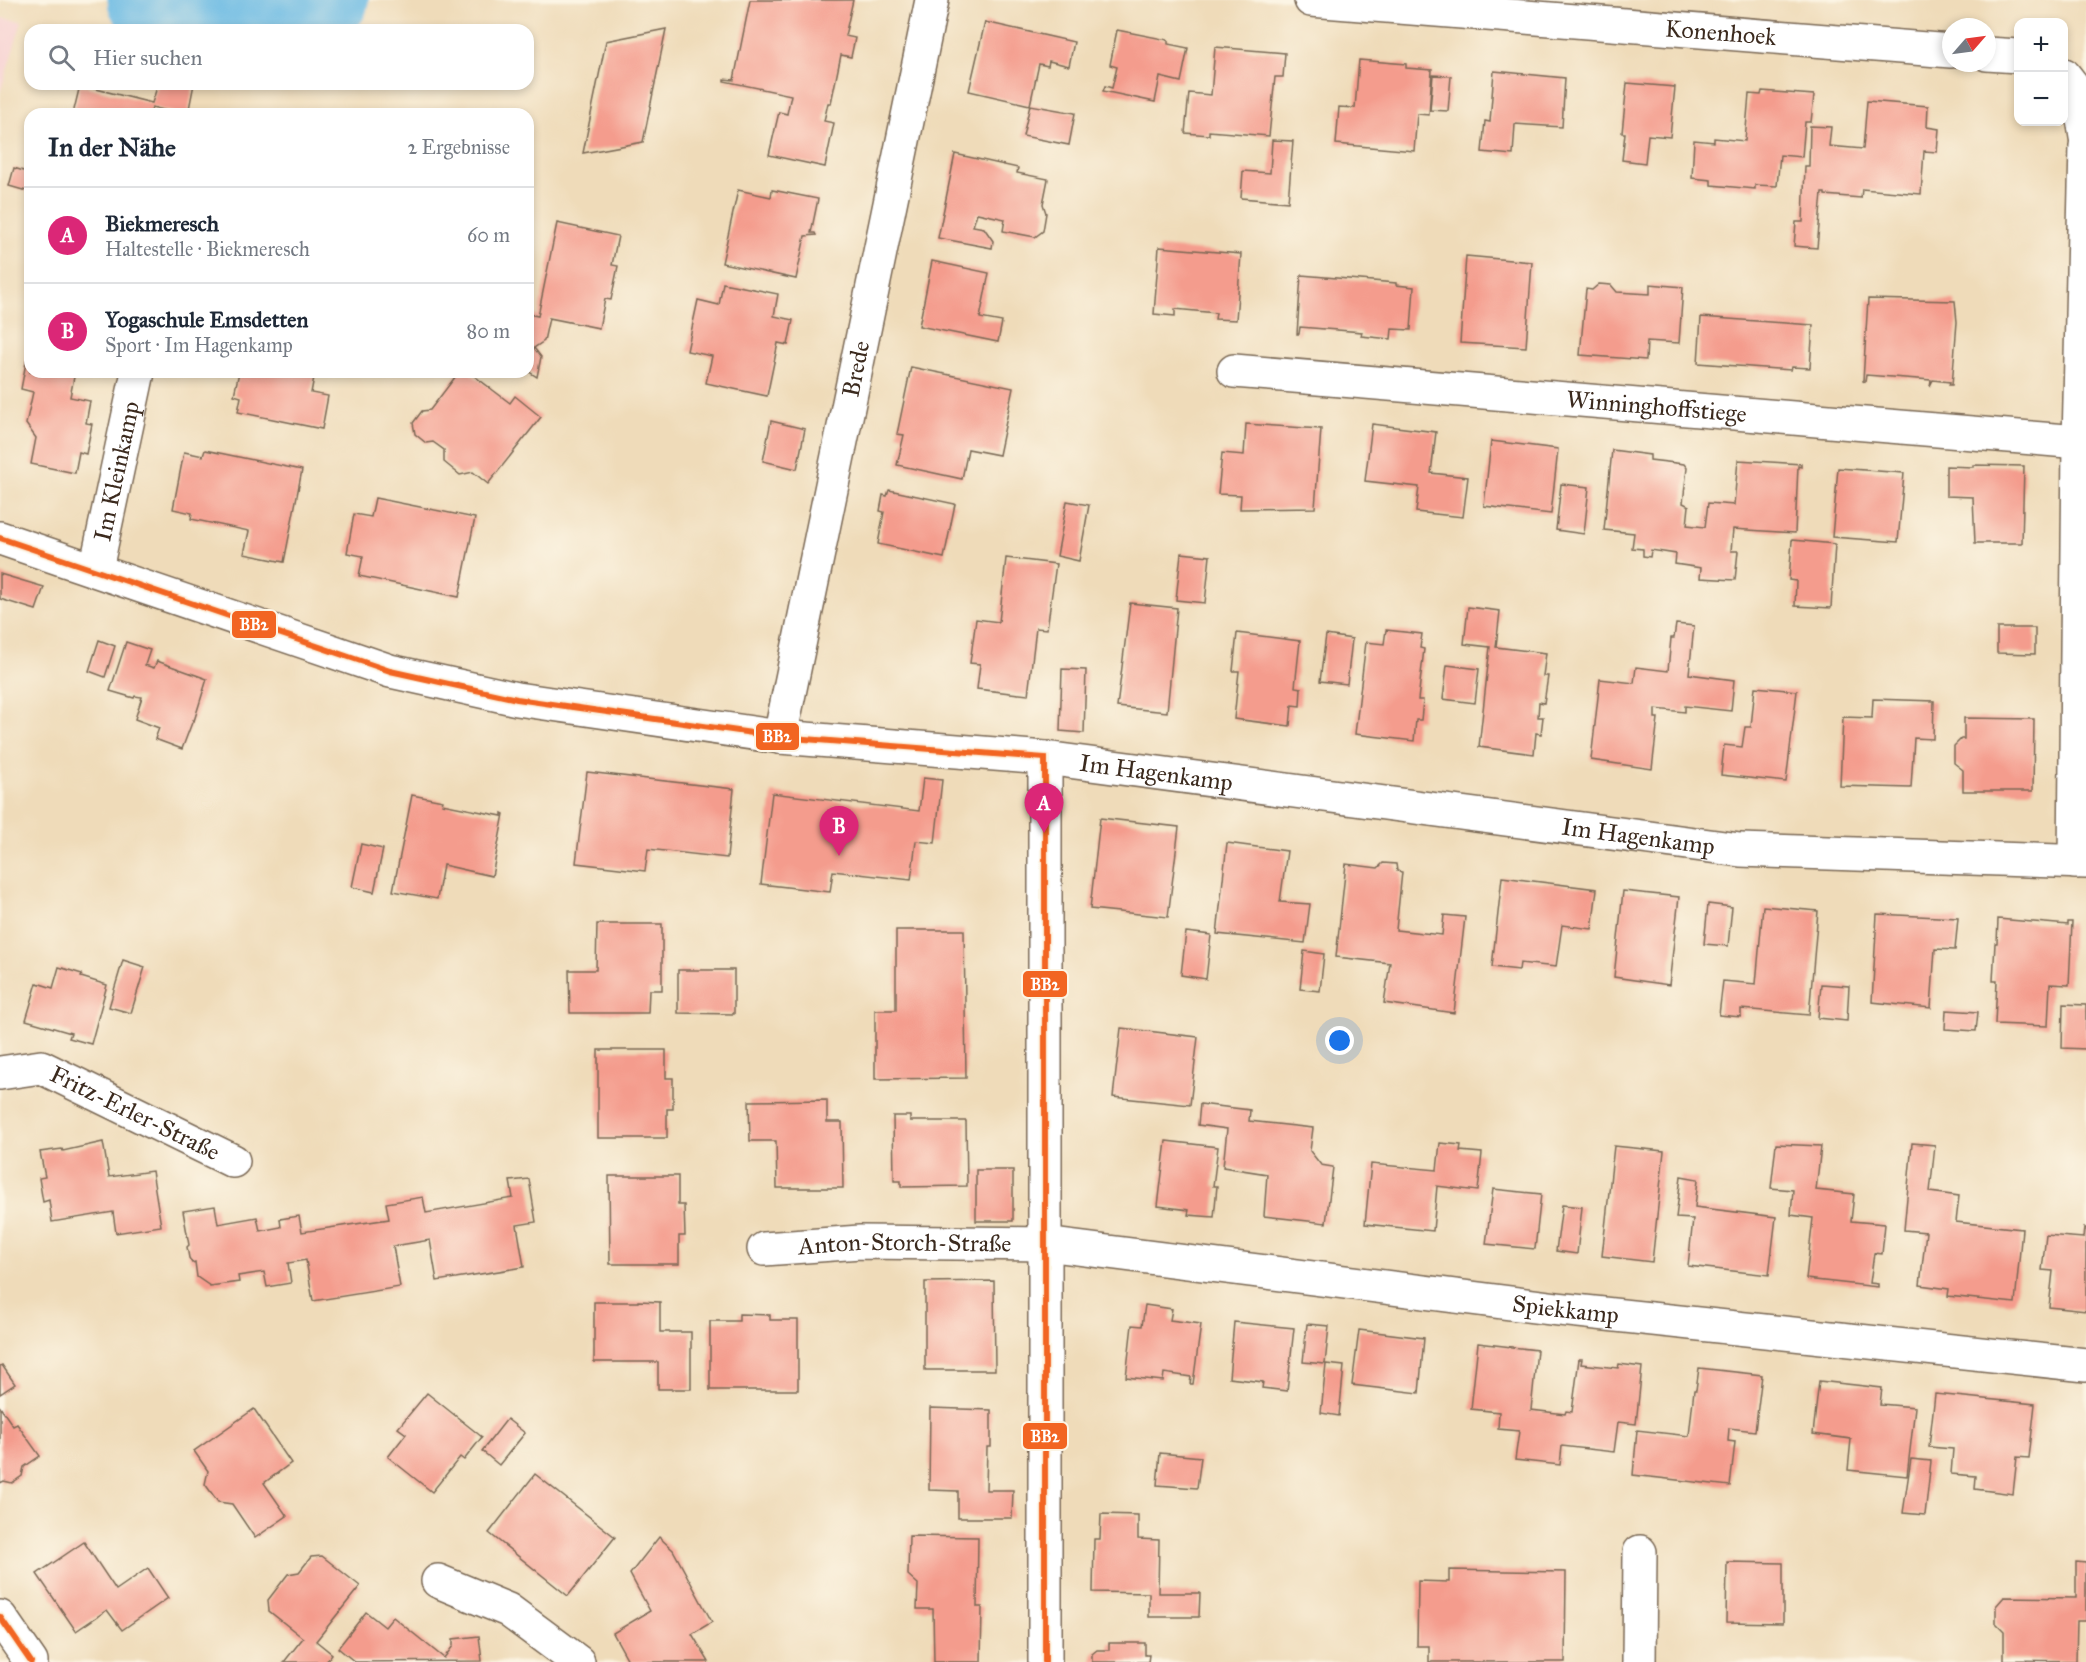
<!DOCTYPE html>
<html lang="de">
<meta charset="utf-8">
<style>
:root{--surface:#fff;--page:#f6f6f7;--text:#1f2937;--muted:#747a83;--line:#e0e1e3;--accent:#db2777}
body{margin:0;font-family:"IM FELL Great Primer",serif;background:var(--page);color:var(--text)}
.controls{position:absolute;right:18px;top:18px;display:grid;overflow:hidden;border-radius:12px;box-shadow:0 3px 9px #0003}
.controls button{width:54px;height:54px;display:grid;place-items:center;padding:0;border:0;border-bottom:2px solid var(--line);background:var(--surface);color:var(--text);font:30px sans-serif}
.compass{position:absolute;left:1942px;top:18px;width:54px;height:54px;border-radius:50%;background:var(--surface);box-shadow:0 3px 9px #0003;rotate:62deg}
.you{position:absolute;left:1340px;top:1041px;width:21px;height:21px;margin:-15px;border:4px solid #fff;border-radius:50%;background:#1a73e8;box-shadow:0 0 0 9px #1a73e833}
.badge{display:grid;place-items:center;width:39px;height:39px;border-radius:50%;background:var(--accent);color:#fff;font-size:20px;font-weight:700}
.pin{position:absolute;translate:-50% -50px;filter:drop-shadow(0 2px 3px #0008)}
.pin::after{content:'';position:absolute;top:32px;width:21px;height:18px;background:inherit;clip-path:polygon(0 0,100% 0,50% 100%)}
.list{margin:0;padding:0;list-style:none}
h2{display:flex;justify-content:space-between;align-items:center;height:78px;margin:0;padding:0 24px;font-size:26px}
h2 small{font-size:20px;font-weight:400;color:var(--muted)}
.list li{display:grid;grid-template-columns:39px 1fr auto;gap:18px;align-items:center;box-sizing:border-box;height:96px;padding:0 24px;border-top:2px solid var(--line)}
.list b{display:block;font-size:22px;white-space:nowrap}
.list p{margin:0;font-size:20px;white-space:nowrap;color:var(--muted)}
.list em{font-size:20px;font-style:normal;color:var(--muted)}
.icon{flex:none;width:33px;height:33px;fill:none;stroke:currentColor;stroke-width:2;stroke-linecap:round;stroke-linejoin:round}
.map{position:relative;flex:none;width:2086px;height:1662px;overflow:hidden}
.search{position:absolute;background:var(--surface);box-shadow:0 3px 9px #0003;left:24px;top:24px;width:510px;height:66px;display:flex;align-items:center;gap:15px;box-sizing:border-box;padding:0 21px;border-radius:18px;color:var(--muted);font-size:22px}
.panel{position:absolute;background:var(--surface);box-shadow:0 3px 9px #0003;left:24px;top:108px;width:510px;height:270px;border-radius:18px}
.map>svg:first-child{display:block}
.built{fill:#f7cfd1}
.lines{fill:none;stroke-linecap:round;stroke-linejoin:round}
.river{stroke:#69bae4;stroke-width:75}
.building{fill:#f49c8d}
.minor-casing{stroke:#7a6854;stroke-width:36}
.minor{stroke:#fff;stroke-width:33}
.bus-1-casing{stroke:#fcf5e5;stroke-width:10}
.bus-1{stroke:#f26522;stroke-width:6}
.labels{text-anchor:middle;stroke-width:6;stroke-linejoin:round;paint-order:stroke}
.street-label{font-size:24px;fill:#3b2a1e;stroke:#fcf5e5}
.line-badge{stroke:#fcf5e5;stroke-width:2}
.badge-label{font-size:16px;text-anchor:middle;font-weight:bold;fill:#fff}
</style>
<div class="map">
<svg width="2086" height="1662" viewBox="0 0 2086 1662">
<rect width="100%" height="100%" fill="#fcf5e5"/>
<filter id="ink" filterUnits="userSpaceOnUse"><feTurbulence type="fractalNoise" baseFrequency=".0167" numOctaves="2"/><feDisplacementMap in="SourceGraphic" scale="12" xChannelSelector="R" yChannelSelector="G"/><feConvolveMatrix kernelMatrix="1 2 1 2 8 2 1 2 1" color-interpolation-filters="sRGB"/></filter>
<filter id="wash" filterUnits="userSpaceOnUse"><feTurbulence type="fractalNoise" baseFrequency=".008" numOctaves="4" result="noise"/><feDisplacementMap in="SourceGraphic" scale="24" xChannelSelector="R" yChannelSelector="G"/><feGaussianBlur stdDeviation="1.35" result="paint"/><feColorMatrix in="noise" values="0 0 0 0 0 0 0 0 0 0 0 0 0 0 0 0 0 1.4 0 .05"/><feComposite in="paint" operator="in"/></filter>
<g filter="url(#wash)">
<rect width="100%" height="100%" fill="#efdbb9"/>
<path class="built" d="M0,18l22,3 -22,72z"/>
<g class="lines">
<path class="river" d="M145,0c39,16 108,17 149,9 12,-2 25,-6 37,-9"/>
</g>
<g id="blocks">
<g class="building">
<path d="M750,0h103l-8,36 10,2 -4,19 -10,-2 -10,48h-3l-4,18 10,2 -9,44 -56,-12 10,-43 8,2 4,-19 -67,-14v-2l10,1z"/>
<path d="M985,22l89,20 -5,24 -20,-5 -1,5 -9,-2 -9,41 -61,-14z"/>
<path d="M666,29l-23,113 -60,11 23,-112z"/>
<path d="M1117,30l51,10v4l20,4 -7,34 -21,-5 -5,25 -52,-11 2,-5 7,2 5,-21 -7,-2z"/>
<path d="M1215,47l70,6 -2,24h-8l-6,59 -60,-5v4l-24,-2 4,-40 22,2z"/>
<path d="M1359,60l47,4v4l26,2 -3,45 -12,-1 -3,37 -78,-7 3,-37 16,1z"/>
<path d="M1494,71l71,7 -3,49 -47,-3 -2,31 -31,-3 3,-31 5,1z"/>
<path d="M1433,75l18,1 -3,35 -18,-1z"/>
<path d="M1627,83l48,4 -5,50 -22,-2 -3,28 -23,-3 3,-27h-3z"/>
<path d="M158,84h36l-6,30h-10l-26,-7 -2,7h-77l7,-29 72,18z"/>
<path d="M1762,91l52,4 -3,27h-6l-3,35 -22,-2 -3,31 -22,-1v4l-44,-4v-5l-19,-2 2,-38 20,2v-4l31,3 4,-47 12,1z"/>
<path d="M1867,101l61,5 -1,21 12,2 -2,23 -13,-1 -3,43 -59,-5 -1,9 -36,-3v-2h-3l-5,55 -23,-2 2,-24h7l2,-56h4l1,-40 21,1 -2,19 34,3z"/>
<path d="M1030,105l45,8 -6,32 -46,-9z"/>
<path d="M1272,140l21,1 -5,61 -47,-4 2,-27 27,2z"/>
<path d="M955,154l63,14 -1,5 31,6 -5,25 3,9 -3,18 -8,6 -32,-6 2,-12 -28,-6 -4,13 11,2 9,13 -1,7 -54,-10z"/>
<path d="M14,168l16,5v19l-21,-6z"/>
<path d="M738,190l33,7 1,-7 46,9 -7,34h4l1,2 -11,1 -9,43 -74,-16z"/>
<path d="M557,223l61,13 -6,29 6,1 -7,34 -6,-1 -6,29 -50,-10 -5,23 -10,7 7,9 -4,20 -9,-6v-57l10,2z"/>
<path d="M1159,247l82,7 -5,66 -21,-1 1,-6 -41,-4v7l-21,-2z"/>
<path d="M1466,256l66,6 -6,85 -66,-4z"/>
<path d="M932,261l57,12 -9,45 22,4 -4,20 -79,-16z"/>
<path d="M1301,275l95,8v2l18,2 -3,43 -19,-1 -1,10 -30,-3 1,-4 -62,-5 -1,7h-2z"/>
<path d="M723,283l55,11 -4,22 19,4 -5,25 -10,-2 -11,53 -61,-13 6,-27 -25,-5 11,-51 21,5z"/>
<path d="M1599,284l12,1 6,7 33,2v-10l33,3 -4,56 -32,-2 -1,19 -66,-5 6,-66 6,1z"/>
<path d="M1868,299l87,2 2,21 -5,63h-3l1,-3 -17,-2 -3,6 1,-6 -65,-5 -1,7 -2,-1z"/>
<path d="M1701,317l112,8 -3,43 -18,-1 -1,3 -93,-7z"/>
<path d="M27,357l3,1v14h45l-5,25 20,4 -4,22 6,1 -6,30 -7,-2 -4,21 -44,-9 5,-26 -10,-14 7,-32 -12,-3z"/>
<path d="M911,367l102,21 -14,67 -31,-6 -6,30 -65,-14 7,-30 -7,-1z"/>
<path d="M239,372h76l-4,21 17,3 -6,33 -84,-17 3,-15 -7,-2z"/>
<path d="M459,372h10l41,31 5,-7 26,21 -53,67 -15,-12 -13,3 -16,-13v-12l-11,-8 -7,1 -11,-9 -2,-11 9,-12 8,-1z"/>
<path d="M771,421l34,8 -8,40 -34,-8z"/>
<path d="M1246,424l75,5 -6,79 -75,1 1,-14 -23,-1 4,-41 22,2z"/>
<path d="M1372,424l64,8 -5,41 37,4 -5,40 -47,-5 3,-25 -54,-6z"/>
<path d="M1491,441l67,8 -7,65 -67,-8z"/>
<path d="M205,450l97,20 -18,92 -40,-8 5,-23 -58,-12 1,-6 -19,-4 11,-57 19,4z"/>
<path d="M1612,450l38,5v5l34,4 3,4 -4,35 6,3 -2,19 18,2 3,-24 26,2 4,-45 63,4v3l-3,-1 -3,67 -62,-4 -2,22h7l-3,29 -35,-2 1,-10 -26,-4 1,-10 -25,-4 -1,7 -7,-1v-7l-11,-1 2,-15 -30,-3z"/>
<path d="M1973,465l51,1 -2,77h-47l-2,-46 -27,-1v-30l27,1z"/>
<path d="M1838,468l66,5 -6,69 -66,-5z"/>
<path d="M1561,484l28,3 -5,47 -28,-4z"/>
<path d="M889,490l66,14 -11,54 -66,-14 6,-32 -4,-1 3,-16 4,1z"/>
<path d="M375,498l100,20 -16,79 -100,-21 4,-20 -16,-3 7,-39 17,3z"/>
<path d="M1067,501l22,4 -10,56 -22,-5z"/>
<path d="M1792,540l43,4 -4,64 -36,-2 1,-25 -7,-1z"/>
<path d="M1181,553l29,3 -5,47 -29,-3z"/>
<path d="M1006,558l50,6 -9,65 -11,-1 -8,67 -51,-6 3,-25 -10,-1 6,-44 23,3z"/>
<path d="M0,574l44,13 -8,23 -36,-11z"/>
<path d="M1130,603l47,5 -10,104 -50,-5z"/>
<path d="M1468,607l32,4 -4,36 50,6 -3,23h5l-4,27 -5,-1 -1,15h5l-2,17 -5,-1 -2,21 -55,-7 11,-100 -26,-3z"/>
<path d="M1676,624l18,2 -5,48 45,6 -3,31 -46,-5v6l-30,-3v9h3l-6,51 -61,-9 9,-81 34,4 2,-16 32,4 3,-33h3z"/>
<path d="M1997,628h38v26l-38,-1z"/>
<path d="M1386,630l36,4 -2,14 4,1 -6,51h5l-2,20h-5l-2,21 -59,-7 11,-92 18,2z"/>
<path d="M1237,633l63,8 -5,46 6,1 -1,18 -8,-1 -2,21 -56,-7 5,-48h-6z"/>
<path d="M1326,635l26,4 -5,45 -27,-3z"/>
<path d="M99,640l16,6 -10,31 -16,-6z"/>
<path d="M126,642l24,8 -5,15 9,3 3,-7 50,18 -13,42 -1,-1 -11,29 -27,-10 4,-11 -24,-9 7,-22 -7,-1 -1,2 -24,-7z"/>
<path d="M1447,665l32,4 -4,34 -32,-4z"/>
<path d="M1062,669l24,1 -2,63 -24,-2z"/>
<path d="M1755,687l42,4 -11,91 -65,-7 3,-30 18,2 3,-20h6z"/>
<path d="M1873,699l61,2 -1,38 -19,-1 -3,50 -71,-2 3,-69 29,1z"/>
<path d="M1964,718l70,1 -1,72h-70v-21l-9,-7v-17l7,-7h3z"/>
<path d="M587,772l147,17 -7,69 -79,-9 -3,22 -69,-8z"/>
<path d="M923,778l19,2 -7,63 -19,-2 -5,39 -78,-9 -3,21 -69,-8 11,-91 147,18z"/>
<path d="M412,795l31,6 -1,3 60,12v-3l2,1 -12,62 -49,-11 -6,34 -44,-8z"/>
<path d="M1100,818l79,9 -11,90 -78,-8z"/>
<path d="M1227,843l60,8 -7,51 30,2 -5,39 -88,-9z"/>
<path d="M361,844l22,5 -9,43 -22,-5z"/>
<path d="M1383,863l13,1 1,7 5,1 -6,58 46,5 2,-20 21,2 -11,96 -70,-10 6,-40 -54,-6 10,-93 32,4z"/>
<path d="M1502,877l95,12 -5,40 -30,-4 -6,42 -36,-4 -1,7 -27,-3z"/>
<path d="M1623,891l56,6 -10,88 -55,-8z"/>
<path d="M1708,904l24,3 -4,39 -24,-2z"/>
<path d="M1763,906l55,5 -9,104 -68,-6v8l-22,-2 4,-34 33,3z"/>
<path d="M1877,914l81,4 -3,32 -20,-1 -4,59 -59,-6z"/>
<path d="M1998,919l70,6v-3h4l-3,63 -19,-1 -2,42 -53,-2 2,-43h-4l2,-38h2z"/>
<path d="M597,924h65v66h-13l-1,23h-78l-1,-43h27z"/>
<path d="M896,930h68l2,148 -91,1v-69h21z"/>
<path d="M1186,932l25,3 -5,44 -25,-4z"/>
<path d="M1304,951l20,3 -4,37 -20,-2z"/>
<path d="M123,960l22,7 -14,46 -22,-6z"/>
<path d="M59,967l23,7 -1,3 26,8 -16,59 -22,-6 2,-5 -45,-13 11,-37 16,5z"/>
<path d="M678,970h56v44l-56,-1z"/>
<path d="M1821,984l28,2 -2,35 -29,-3z"/>
<path d="M2063,1004l23,1v44l-24,-1z"/>
<path d="M1946,1010l32,2 -2,19 -31,-2z"/>
<path d="M1121,1028l77,9 -8,68 -77,-8z"/>
<path d="M598,1050h68v28h7v31h-6v29h-69z"/>
<path d="M827,1100v22h15l1,66h-66l-1,-47h-26l-1,-40z"/>
<path d="M1200,1104l50,6 -1,11 64,7 -3,23 11,14 12,2 -7,56 -62,-7 3,-42 -44,-7 4,-38 -29,-4z"/>
<path d="M893,1116h17v5h56l1,65 -66,1v-6h-7z"/>
<path d="M1166,1141l52,6 -5,39h4l-3,31 -26,-2 1,-5 -31,-4z"/>
<path d="M103,1142l6,35 43,-6 9,55 -45,7 -3,-21 -61,10 -3,-22 -6,2 -4,-24 6,-1 -5,-25 22,-3 1,2z"/>
<path d="M1440,1143l21,2 -1,6 22,2 -4,38 -41,-5 -4,45 -68,-7 6,-60 66,6z"/>
<path d="M1912,1143l23,2 -5,47 29,4 -3,26 66,7 -7,74 -67,-7 1,-7 -29,-4 6,-53 -22,-2z"/>
<path d="M1776,1144l45,2 -5,44 38,4 -3,27 34,3 -3,30 -8,-1 -4,30 8,1v3l-72,-8 7,-61 -22,-3 2,-25 -22,-2z"/>
<path d="M1614,1146l50,5 -12,111 -50,-6z"/>
<rect x="976" y="1170" width="37" height="51"/>
<path d="M609,1176h69v29h6l1,31h-6v28h-69z"/>
<path d="M1681,1176l17,3 -3,28 81,10 -7,58 -81,-9 5,-47 -17,-1z"/>
<path d="M529,1179l7,43 -19,3 7,42 -87,14 -7,-41 -18,3 -19,3 7,41 -87,14 -7,-41 -18,3 3,20 -24,4 -3,-15 -26,4 1,6 -29,4 -13,-9 -2,-15 -3,1 -3,-5 -2,-11 2,-2 -6,-34 32,-5 3,18 39,-7 3,14 21,-4 -1,-8 19,-3 3,16 87,-13 -3,-16 37,-6 3,16 87,-15 -3,-17z"/>
<path d="M1493,1189l48,5 -6,55 -49,-5z"/>
<path d="M1562,1205l20,2 -5,47 -21,-3z"/>
<path d="M2084,1228h2v83l-37,-4 4,-36 -11,-1 4,-35 37,3z"/>
<path d="M994,1281l1,89h-70v-88z"/>
<path d="M638,1301l22,1v30h31v57h-33v-27h-64v-60h44z"/>
<path d="M1145,1305l27,4 -2,11 31,4 -8,60h-3l1,-7 -27,-4 -1,8 -37,-4 6,-52 10,1z"/>
<path d="M739,1314l31,1v5h28v70h-88v-69h29z"/>
<path d="M1234,1322l60,6 -7,63 -25,-3 1,-6 -34,-4z"/>
<path d="M1307,1324l22,2 -4,38 -22,-2z"/>
<path d="M1359,1330l65,8 -5,55 -67,-8z"/>
<path d="M1478,1343l59,7 -6,60 34,4 1,-3 6,1 7,-53h3l-1,5 37,4 1,-4 23,3 -6,57 -18,-2 -4,30 -52,-6 -2,19 -45,-5 4,-29 -21,-2 1,-17 -28,-3z"/>
<path d="M1326,1364l18,2 -5,50 -18,-3z"/>
<path d="M2,1365l13,19 -15,10v-28z"/>
<path d="M1699,1368l63,7 -7,56 -26,-3 -1,13 7,1 -5,44 -97,-11 4,-45 52,6 5,-46h2z"/>
<path d="M1819,1381l63,7 -2,16 35,3 -8,69 -59,-6 3,-31 -38,-5z"/>
<path d="M427,1393l55,44 -18,23 -4,-3 -28,35 -44,-35 18,-23 -8,-6z"/>
<path d="M1935,1394l100,10 -6,54 -12,-1 -4,37 -38,-5 1,-13 -25,-2 2,-25 -24,-2z"/>
<path d="M0,1407l13,19 4,-2 23,32 -16,11 -2,9 -10,7 -8,-2 -4,2z"/>
<path d="M930,1408l61,2v37h-4l-1,43h27l-1,28h-54v-27l-29,-1z"/>
<path d="M254,1409l37,54 -27,20 23,33 -32,22 -23,-34 -14,-2 -13,-18 3,-13 -14,-20z"/>
<path d="M507,1419l18,14 -26,32 -17,-14z"/>
<path d="M1160,1453l41,4 -4,31 -40,-3z"/>
<path d="M1911,1459l20,2 -6,54 -22,-2z"/>
<path d="M535,1474l80,63 -47,59 -79,-63z"/>
<path d="M1101,1514l37,1v24l21,1 -1,53h42l-1,24h-50v-24l-56,-1 1,-53h6z"/>
<path d="M909,1536l69,1 -1,70h5l-1,55h-47l-1,-53h-16l1,-25 -10,-9z"/>
<path d="M659,1537l14,13 39,72 -20,12 17,28h-80l-16,-29 37,-22 -20,-37z"/>
<path d="M84,1542l32,48 32,-22 20,30 -46,32 -15,-20 -31,21 -39,-57z"/>
<path d="M322,1556l38,30 -44,55 16,13 -6,8h-42l19,-24 -34,-27 -1,-11 20,-26 11,-2 12,-15z"/>
<path d="M1727,1562l56,1v60l-57,-1z"/>
<path d="M2076,1562l10,1v58h-9l-1,40 -72,-1v-29l-8,-8v-17l8,-9 72,1z"/>
<path d="M1449,1570l117,2 -1,90h-136v-16h-12l1,-65 31,1z"/>
<path d="M366,1612l19,15 8,-10 51,41 9,-12v-7l26,-3 3,25 -127,1 -17,-14z"/>
<path d="M1109,1643h36v12h4l-1,7h-56v-8l5,-4h12z"/>
</g>
</g>
</g>
<g filter="url(#ink)">
<use href="#blocks" fill-opacity="0" stroke="#7a6854" stroke-width="1.5"/>
<g class="lines">
<g class="minor-casing">
<g id="minor">
<path id="s1" d="M1311,0l640,51"/>
<path d="M1987,54l31,2"/>
<path d="M2064,75l15,19 7,43"/>
<path id="s2" d="M1234,371l845,71"/>
<path id="s3" d="M0,538l390,133 127,28 263,38 265,21 695,92 346,12"/>
<path id="s4" d="M96,569l42,-197"/>
<path id="s5" d="M780,737l152,-737"/>
<path d="M2075,862l4,-420 7,-296"/>
<path id="s6" d="M0,1073l41,-6 192,94"/>
<path id="s7" d="M764,1249l96,-7 185,2 513,65 528,56"/>
<path d="M438,1581l70,29 70,52"/>
<path d="M0,1617l31,45"/>
<path d="M1045,1662v-904"/>
<path d="M1639,1662l1,-110"/>
</g>
</g>
<use href="#minor" class="minor"/>
<g class="bus-1-casing">
<g id="bus-1">
<path d="M0,538l390,133 127,28 263,38 265,21"/>
<path d="M1045,758v904"/>
<path d="M0,1617l31,45"/>
</g>
</g>
<use href="#bus-1" class="bus-1"/>
</g>
</g>
<g class="labels">
<g class="street-label">
<text dy="8" stroke="none"><textPath href="#s1" startOffset="411">Konenhoek</textPath></text>
<text dy="8" stroke="none"><textPath href="#s5" startOffset="376">Brede</textPath></text>
<text dy="8" stroke="none"><textPath href="#s2" startOffset="424">Winninghoffstiege</textPath></text>
<text dy="8" stroke="none"><textPath href="#s4" startOffset="100">Im Kleinkamp</textPath></text>
<text dy="8" stroke="none"><textPath href="#s3" startOffset="1186">Im Hagenkamp</textPath></text>
<text dy="8" stroke="none"><textPath href="#s3" startOffset="1672">Im Hagenkamp</textPath></text>
<text dy="8" stroke="none"><textPath href="#s6" startOffset="146">Fritz-Erler-Straße</textPath></text>
<text dy="8" stroke="none"><textPath href="#s7" startOffset="141">Anton-Storch-Straße</textPath></text>
<text dy="8" stroke="none"><textPath href="#s7" startOffset="806">Spiekkamp</textPath></text>
</g>
</g>
<g class="line-badge">
<rect x="231" y="610" width="46" height="29" rx="6" fill="#f26522"/>
<rect x="755" y="722" width="45" height="29" rx="6" fill="#f26522"/>
<rect x="1022" y="970" width="46" height="28" rx="6" fill="#f26522"/>
<rect x="1022" y="1422" width="46" height="28" rx="6" fill="#f26522"/>
</g>
<g class="badge-label">
<text x="254" y="630">BB2</text>
<text x="777" y="742">BB2</text>
<text x="1045" y="990">BB2</text>
<text x="1045" y="1442">BB2</text>
</g>
</svg>
<div class="controls">
<button>+</button>
<button>−</button>
</div>
<svg class="compass" viewBox="-18 -18 36 36"><path d="M0-13l5 13h-10z" fill="#e53935"/><path d="M0 13l5-13h-10z" fill="#747a83"/></svg>
<div class="you"></div>
<div class="pin badge" style="left:1044px;top:833px">A</div>
<div class="pin badge" style="left:839px;top:856px">B</div>
<div class="search"><svg class="icon" aria-label="search" viewBox="0 0 24 24"><circle cx="10" cy="10" r="6"/><path d="M15 15l6 6"/></svg>Hier suchen</div>
<section class="panel">
<h2>In der Nähe<small>2 Ergebnisse</small></h2>
<ul class="list">
<li><span class="badge">A</span><div><b>Biekmeresch</b><p>Haltestelle · Biekmeresch</p></div><em>60 m</em></li>
<li><span class="badge">B</span><div><b>Yogaschule Emsdetten</b><p>Sport · Im Hagenkamp</p></div><em>80 m</em></li>
</ul>
</section>
</div>
